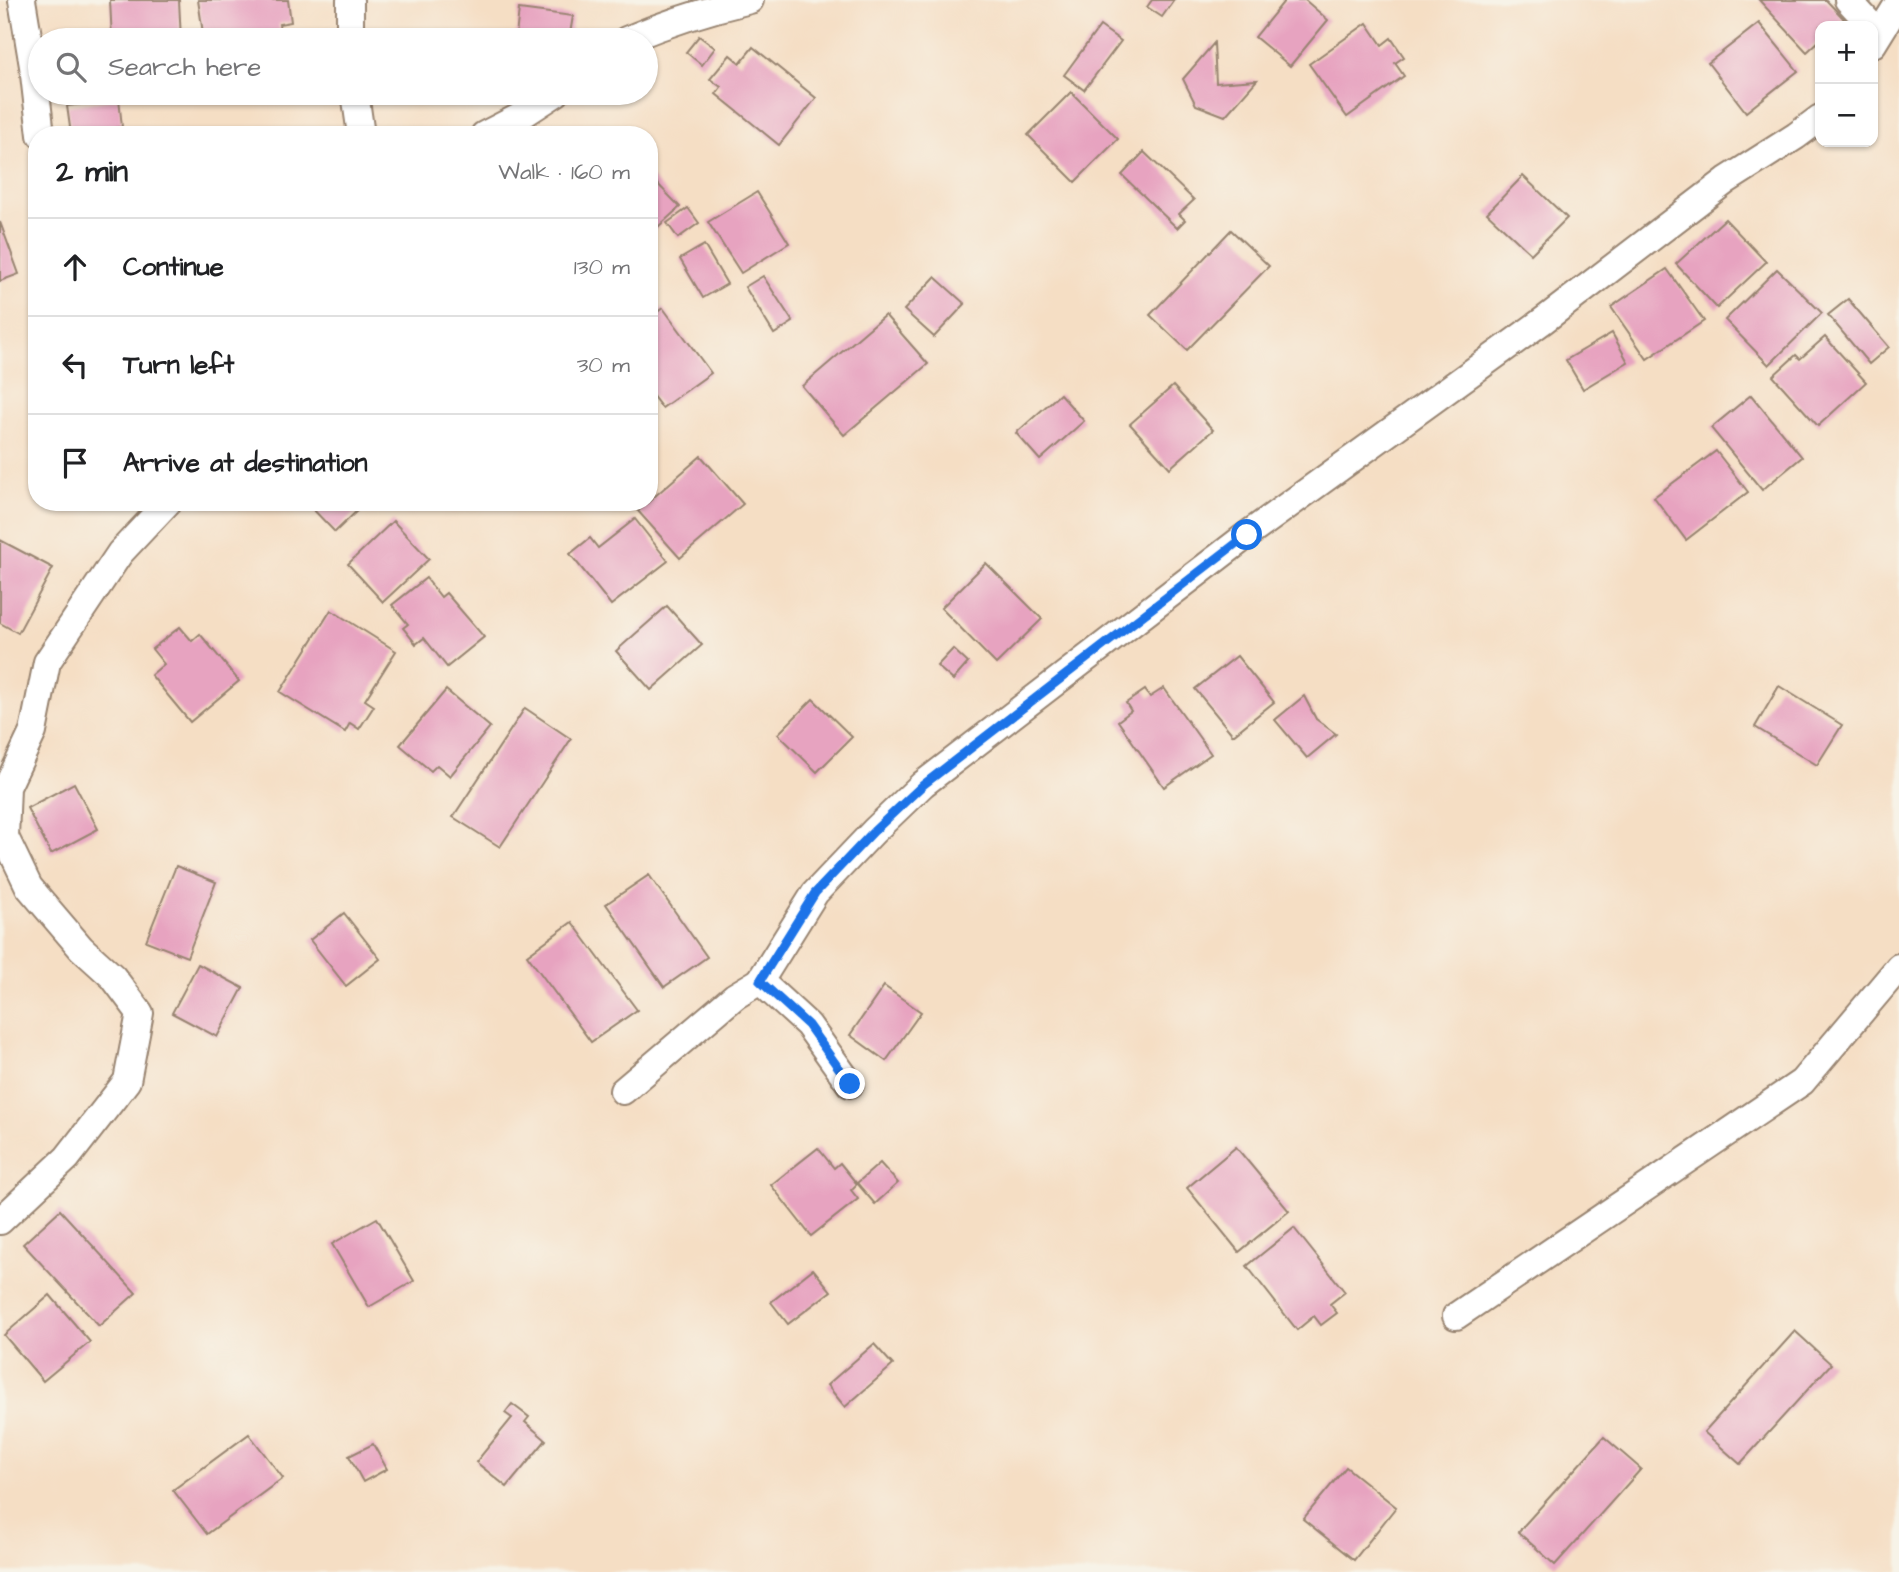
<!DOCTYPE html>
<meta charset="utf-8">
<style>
:root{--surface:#fff;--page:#f6f6f6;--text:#202124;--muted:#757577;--line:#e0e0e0}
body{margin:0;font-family:"Architects Daughter",sans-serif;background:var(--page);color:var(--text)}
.controls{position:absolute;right:21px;top:21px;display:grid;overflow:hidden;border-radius:14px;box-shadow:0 2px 5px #0004}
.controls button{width:63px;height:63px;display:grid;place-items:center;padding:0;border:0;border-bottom:2px solid var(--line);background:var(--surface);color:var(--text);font:35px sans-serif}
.stop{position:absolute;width:21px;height:21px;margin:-16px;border:5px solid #1a73e8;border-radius:50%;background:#fff}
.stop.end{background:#1a73e8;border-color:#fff;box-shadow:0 2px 7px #0008}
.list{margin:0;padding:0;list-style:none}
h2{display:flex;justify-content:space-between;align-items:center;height:91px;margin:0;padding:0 28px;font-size:30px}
h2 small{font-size:23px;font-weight:400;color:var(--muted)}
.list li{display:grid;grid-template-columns:46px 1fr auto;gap:21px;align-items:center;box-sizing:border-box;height:98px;padding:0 28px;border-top:2px solid var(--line)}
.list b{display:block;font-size:26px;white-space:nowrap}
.list em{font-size:23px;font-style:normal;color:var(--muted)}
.icon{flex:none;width:38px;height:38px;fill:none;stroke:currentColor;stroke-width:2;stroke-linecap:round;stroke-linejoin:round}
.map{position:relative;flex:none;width:1899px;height:1572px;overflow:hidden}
.search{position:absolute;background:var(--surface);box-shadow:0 2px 5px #0004;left:28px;top:28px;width:630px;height:77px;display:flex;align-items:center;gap:18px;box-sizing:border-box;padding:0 24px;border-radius:38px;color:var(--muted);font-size:26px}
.panel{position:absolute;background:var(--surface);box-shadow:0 2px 5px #0004;left:28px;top:126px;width:630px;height:385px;border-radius:28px}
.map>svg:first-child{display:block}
.building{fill:#e7a3c0}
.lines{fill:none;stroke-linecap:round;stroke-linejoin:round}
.minor-casing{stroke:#988471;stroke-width:30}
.minor{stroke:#fff;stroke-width:26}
.route{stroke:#1a73e8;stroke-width:9}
</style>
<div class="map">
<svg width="1899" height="1572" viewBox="0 0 1899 1572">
<rect width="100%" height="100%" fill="#f7f3e8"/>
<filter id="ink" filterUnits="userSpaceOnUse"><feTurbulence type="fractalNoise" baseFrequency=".0143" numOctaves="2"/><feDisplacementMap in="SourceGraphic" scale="14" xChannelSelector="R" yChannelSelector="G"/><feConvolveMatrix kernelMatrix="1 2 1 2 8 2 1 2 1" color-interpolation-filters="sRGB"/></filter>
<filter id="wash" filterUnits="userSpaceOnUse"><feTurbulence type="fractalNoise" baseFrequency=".00686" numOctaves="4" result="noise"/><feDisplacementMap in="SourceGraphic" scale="28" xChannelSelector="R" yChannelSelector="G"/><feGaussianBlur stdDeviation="1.57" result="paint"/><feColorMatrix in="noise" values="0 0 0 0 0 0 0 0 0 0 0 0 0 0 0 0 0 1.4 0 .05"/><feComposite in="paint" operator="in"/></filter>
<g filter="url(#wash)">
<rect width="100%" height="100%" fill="#f5dec4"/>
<g id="blocks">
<g class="building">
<path d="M110,0h69l2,40h-69z"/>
<path d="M198,0h90l3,22 -12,2 1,9 -76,7z"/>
<path d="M1152,0h22l-12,17 -15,-10z"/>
<path d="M1285,0h20l23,20 -38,46 -35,-29z"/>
<path d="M1759,0h67l18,19 -9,7h-15v14l-13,12z"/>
<path d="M519,9l54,7 -4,24h-44l1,-3 -10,-1z"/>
<path d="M1367,23l15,22 9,-7 13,19 -9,6 9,13 -57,41 -38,-53z"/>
<path d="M1759,23l39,48 -52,41 -38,-49z"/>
<path d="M1100,26l21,15 -37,49 -20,-15z"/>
<path d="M699,36l16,12 -13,17 -16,-13z"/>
<path d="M1214,43l2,40 41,-3 -32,36 -29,-11 -13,-26z"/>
<path d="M753,47l63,51 -37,47 -63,-51 5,-7 -11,-8 20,-24 10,8z"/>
<path d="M1071,92l47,47 -43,43 -47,-47z"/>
<path d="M119,99l3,28 -51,7 -4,-28z"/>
<path d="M1144,152l50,48 -15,14 6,6 -8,8 -55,-53z"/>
<path d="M649,175l31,32 -31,28z"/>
<path d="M1523,176l44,42 -36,36 -44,-41z"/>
<path d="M757,192l32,51 -48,30 -33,-51z"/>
<path d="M688,208l11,15 -21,15 -11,-15z"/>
<path d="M1725,219l41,43 -49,46 -41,-44z"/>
<path d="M0,222l19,52 -19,7z"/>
<path d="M1231,230l38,36 -82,84 -37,-35z"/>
<path d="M704,245l23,39 -24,14 -23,-39z"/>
<path d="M1667,269l37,52 -57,38 -36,-52z"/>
<path d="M1777,269l45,44 -53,52 -44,-45z"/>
<path d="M763,276l30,46 -19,12 -29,-47z"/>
<path d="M935,277l30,27 -31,33 -30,-27z"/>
<path d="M1848,299l41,48 -20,17 -41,-49z"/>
<path d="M663,308l48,65 -49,35 -13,-17v-73z"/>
<path d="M885,315l43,49 -84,71 -42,-49z"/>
<path d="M1612,333l16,29 -45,27 -17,-29z"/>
<path d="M1825,337l41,45 -48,44 -45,-50 23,-21 4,4z"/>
<path d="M1173,386l40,44 -43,38 -40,-44z"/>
<path d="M1060,394l24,27 -44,39 -24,-27z"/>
<path d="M1751,395l51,62 -40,33 -51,-62z"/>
<path d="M1716,451l32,41 -62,48 -32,-43z"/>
<path d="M701,456l42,48 -63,54 -42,-47z"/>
<path d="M306,502h54l3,3 -28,27z"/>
<path d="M635,519l33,42 -57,44 -41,-51 20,-16 8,10z"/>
<path d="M393,521l36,38 -46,43 -35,-38z"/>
<path d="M0,540l53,28 -35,65 -18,-10z"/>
<path d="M986,563l56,56 -46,45 -55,-56z"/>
<path d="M426,578l15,19 5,-4 38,44 -37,30 -23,-29 -8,6 -13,-16 5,-4 -16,-19z"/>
<path d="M667,606l35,39 -51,45 -35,-39z"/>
<path d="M331,610l65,41 -31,49 9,6 -15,23 -9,-6 -5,9 -65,-40z"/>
<path d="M180,627l12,14 8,-7 39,47 -49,41 -39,-47 13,-11 -12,-15z"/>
<path d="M953,649l15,14 -15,17 -16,-14z"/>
<path d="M1237,656l37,46 -41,33 -38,-46z"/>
<path d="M1779,686l63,39 -25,40 -62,-38z"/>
<path d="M1164,688l47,66 -47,33 -46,-66 13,-10 -5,-8 19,-13 5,7z"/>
<path d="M446,690l44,37 -40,49 -13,-11 -6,6 -31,-26z"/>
<path d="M1304,696l12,23 20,15 -29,24 -32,-38z"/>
<path d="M813,699l39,38 -35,35 -39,-38z"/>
<path d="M525,708l46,31 -71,108 -47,-30z"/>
<path d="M74,783l24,46 -47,25 -24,-46z"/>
<path d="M176,866l40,16 -29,75 -41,-16z"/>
<path d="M649,875l58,82 -43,30 -58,-83z"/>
<path d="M344,913l36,46 -34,27 -36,-46z"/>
<path d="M572,922l65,88 -46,32 -64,-87z"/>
<path d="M198,964l45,24 -26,49 -45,-24z"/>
<path d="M884,986l37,26 -35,49 -36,-26z"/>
<path d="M1236,1147l53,64 -50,41 -52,-64z"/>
<path d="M818,1148l16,20 6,-5 17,21 -6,6 7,9 -47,37 -40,-51z"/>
<path d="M880,1163l18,20 -23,21 -18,-21z"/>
<path d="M60,1210l76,83 -37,33 -76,-82z"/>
<path d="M377,1218l37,63 -45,26 -37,-63z"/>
<path d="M1294,1228l51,64 -15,12 7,9 -16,12 -7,-9 -17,14 -50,-64z"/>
<path d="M813,1269l18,22 -43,33 -17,-22z"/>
<path d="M50,1295l40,47 -47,39 -39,-46z"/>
<path d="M1795,1331l36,33 -91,100 -36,-32z"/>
<path d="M874,1344l19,21 -48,42 -18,-22z"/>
<path d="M512,1404l17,13 -4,5 21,18 -39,47 -31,-25 36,-44 -7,-5z"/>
<path d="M249,1434l34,44 -76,56 -34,-44z"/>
<path d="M1604,1437l37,32 -86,96 -37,-33z"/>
<path d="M373,1444l14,25 -24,13 -14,-26z"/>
<path d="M1346,1467l50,40 -42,53 -51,-41z"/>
</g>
</g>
</g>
<g filter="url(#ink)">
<use href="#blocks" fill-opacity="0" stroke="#988471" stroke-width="2"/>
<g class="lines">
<g class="minor-casing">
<g id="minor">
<path d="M22,0l11,66 8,69"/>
<path d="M1848,0l24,26"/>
<path d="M350,40v-40"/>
<path d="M626,40c41,-17 81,-30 124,-40"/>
<path d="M1873,44l26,-42"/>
<path d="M355,93l6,42"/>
<path d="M484,135l35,-18 37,-24"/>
<path d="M850,1084l-42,-59 -48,-44 55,-88 59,-62 49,-47 324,-249 297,-215 183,-140 69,-44 24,-18"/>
<path d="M623,1091l112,-95 25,-15"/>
<path d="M0,1221l67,-63 60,-77 13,-68 -27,-36 -32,-29 -52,-61 -24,-50 2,-50 26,-55 14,-70 73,-109 48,-51"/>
<path d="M1456,1316l346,-234 97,-115"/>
</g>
</g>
<use href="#minor" class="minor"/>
</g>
</g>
<g class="lines" filter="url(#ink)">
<path class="route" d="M850,1084l-42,-59 -48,-44 55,-88 59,-62 49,-46 324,-250"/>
</g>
</svg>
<div class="controls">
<button>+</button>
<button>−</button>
</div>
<div class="stop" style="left:1247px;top:535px"></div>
<div class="stop end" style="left:850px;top:1084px"></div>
<div class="search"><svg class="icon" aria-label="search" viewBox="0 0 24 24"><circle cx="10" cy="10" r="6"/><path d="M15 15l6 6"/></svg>Search here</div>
<section class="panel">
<h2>2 min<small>Walk · 160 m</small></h2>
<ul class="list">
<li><svg class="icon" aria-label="ahead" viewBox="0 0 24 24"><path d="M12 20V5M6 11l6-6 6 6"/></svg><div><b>Continue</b></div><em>130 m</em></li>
<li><svg class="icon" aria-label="left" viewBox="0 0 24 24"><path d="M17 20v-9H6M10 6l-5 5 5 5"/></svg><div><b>Turn left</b></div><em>30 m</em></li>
<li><svg class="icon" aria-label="arrive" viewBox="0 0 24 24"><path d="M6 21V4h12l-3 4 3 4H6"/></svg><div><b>Arrive at destination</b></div></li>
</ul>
</section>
</div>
